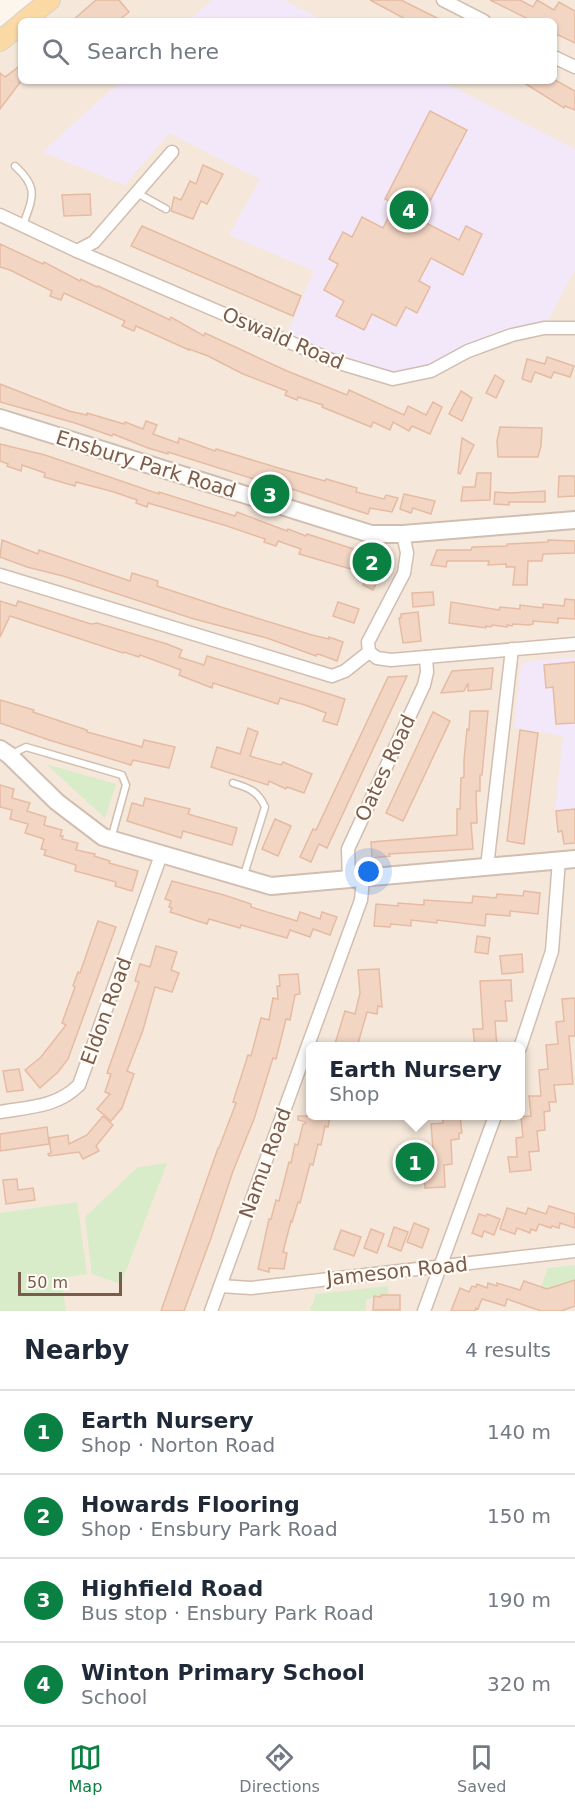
<!DOCTYPE html>
<meta charset="utf-8">
<style>
:root{--surface:#fff;--page:#f6f6f7;--text:#1f2937;--muted:#747a83;--line:#e0e1e3;--accent:#0b8043}
body{margin:0;font-family:"DejaVu Sans",sans-serif;background:var(--page);color:var(--text)}
.scale{position:absolute;left:18px;bottom:15px;width:104px;box-sizing:border-box;padding-left:6px;border:3px solid #7a5c4d;border-top:0;font-size:16px;line-height:21px;white-space:nowrap;color:#7a5c4d;-webkit-text-stroke:4px #fffaf3;paint-order:stroke}
.you{position:absolute;left:369px;top:872px;width:21px;height:21px;margin:-15px;border:4px solid #fff;border-radius:50%;background:#1a73e8;box-shadow:0 0 0 9px #1a73e833}
.badge{display:grid;place-items:center;width:39px;height:39px;border-radius:50%;background:var(--accent);color:#fff;font-size:20px;font-weight:700}
.pin{position:absolute;translate:-50% -50%;border:3px solid #fff;box-shadow:0 2px 6px #0006}
.popup{position:absolute;left:306px;top:1042px;width:219px;height:78px;box-sizing:border-box;display:grid;place-content:center;border-radius:9px;background:var(--surface);filter:drop-shadow(0 2px 4px #0005);font-size:20px;white-space:nowrap;color:var(--muted)}
.popup b{font-size:22px;color:var(--text)}
.popup::after{content:'';position:absolute;left:50%;top:100%;margin-left:-12px;border:12px solid transparent;border-top-color:var(--surface)}
.list{margin:0;padding:0;list-style:none}
h2{display:flex;justify-content:space-between;align-items:center;height:78px;margin:0;padding:0 24px;font-size:26px}
h2 small{font-size:20px;font-weight:400;color:var(--muted)}
.list li{display:grid;grid-template-columns:39px 1fr auto;gap:18px;align-items:center;box-sizing:border-box;height:84px;padding:0 24px;border-top:2px solid var(--line)}
.list b{display:block;font-size:22px;white-space:nowrap}
.list p{margin:0;font-size:20px;white-space:nowrap;color:var(--muted)}
.list em{font-size:20px;font-style:normal;color:var(--muted)}
.icon{flex:none;width:33px;height:33px;fill:none;stroke:currentColor;stroke-width:2;stroke-linecap:round;stroke-linejoin:round}
.map{position:relative;flex:none;width:575px;height:1311px;overflow:hidden}
.search{position:absolute;background:var(--surface);box-shadow:0 2px 4px #0004;left:18px;right:18px;top:18px;height:66px;display:flex;align-items:center;gap:15px;box-sizing:border-box;padding:0 21px;border-radius:9px;color:var(--muted);font-size:22px}
.sheet{height:414px;background:var(--surface)}
nav{display:flex;justify-content:space-around;align-items:center;box-sizing:border-box;height:84px;border-top:2px solid var(--line);background:var(--surface);font-size:16px;color:var(--muted)}
nav a{display:grid;justify-items:center;gap:3px}
nav .on{color:var(--accent)}
.map>svg:first-child{display:block}
.residential{fill:#f5e8da;fill-rule:evenodd}
.education{fill:#f3e8fa}
.green{fill:#d8ecc9}
.building{fill:#f3d5c3;stroke:#e6bba3;stroke-width:1.5}
.lines{fill:none;stroke-linecap:round;stroke-linejoin:round}
.service-casing{stroke:#d1beb0;stroke-width:9}
.minor-casing{stroke:#d1beb0;stroke-width:15}
.tertiary-casing{stroke:#d1beb0;stroke-width:20}
.primary-casing{stroke:#dad1cd;stroke-width:22}
.service{stroke:#fff;stroke-width:6}
.minor{stroke:#fff;stroke-width:12}
.tertiary{stroke:#fff;stroke-width:16}
.primary{stroke:#fbd9a5;stroke-width:20}
.labels{text-anchor:middle;stroke-width:4.5;stroke-linejoin:round;paint-order:stroke}
.street-label{font-size:20px;fill:#7a5c4d;stroke:#fffaf3}
</style>
<div class="map">
<svg width="575" height="1311" viewBox="0 0 575 1311">
<rect width="100%" height="100%" fill="#fdf6ec"/>
<path class="residential" d="M51,0h524v1311h-575v-1269l21,-17v56h533v-60h-528zM310,1046h210v70h-210z"/>
<g class="education">
<path d="M212,0h72l41,21h-137z"/>
<path d="M121,81h320l134,68v120l-31,59 -151,51 -108,-40 29,-68 -85,-36 31,-56 -91,-46 -44,52 -83,-33z"/>
<path d="M575,657v152l-20,2 8,-75 -49,-8 7,-64 8,-3z"/>
</g>
<g class="green">
<path d="M46,764l70,20 -11,34z"/>
<path d="M167,1163l-46,121 -29,-10 -7,-57 53,-50z"/>
<path d="M77,1202l10,72 -26,4 5,33h-66v-98z"/>
<path d="M575,1265v15l-36,12 9,-24z"/>
<path d="M388,1286v9l-22,4v12h-56l6,-17z"/>
</g>
<g class="building">
<path d="M96,0h23l10,12 -11,9h-46z"/>
<path d="M370,0h31l42,21h-34z"/>
<path d="M490,0h30l13,7 4,-7 17,10 5,-8 16,9v32l-21,-10v-12h-22z"/>
<path d="M21,65v16l-21,28v-36l5,4z"/>
<path d="M521,81h36l18,10v19l-10,-4 -1,2z"/>
<path d="M430,111l37,19 -47,90 39,20 7,-14 16,8 -19,41 -32,-17 -12,23 11,6 -13,26 -11,-6 -10,19 -24,-12 -8,16 -28,-14 8,-15 -20,-11 14,-26 -9,-5 14,-27 9,5 10,-20 21,11 12,-24 -10,-5z"/>
<path d="M203,165l20,9 -16,30 -6,-3 -8,18 -22,-8 3,-14 7,3 9,-19 6,3z"/>
<path d="M90,194l1,21 -27,1 -2,-21z"/>
<path d="M142,226l159,70 -8,20 -162,-70z"/>
<path d="M0,244l43,20 1,-2 36,19 1,-2 16,8 1,-1 72,34 1,-3 33,19 1,-3 82,38 60,24 2,-5 55,25 4,-9 18,9 7,-13 9,5 -12,27 -18,-8 -3,5 -16,-9 -3,8 -17,-8 -2,5 -49,-20 1,-2 -25,-8 -1,3 -12,-5 2,-4 -44,-17 -35,-18 -19,-7v1l-53,-24 -2,5 -12,-5 3,-5 -61,-28 -3,7 -11,-4 2,-5 -42,-21 -10,-3z"/>
<path d="M547,357l27,9 -4,11 -16,-5 -3,6 -16,-6 -4,10 -9,-3 5,-20 18,5z"/>
<path d="M495,375l9,6 -8,17 -10,-5z"/>
<path d="M0,384l69,27 18,4v-2l37,11 1,-2 18,7 3,-8 11,4 -4,9 25,9 1,-5 36,13 1,-2 66,20 43,12 1,-2 31,9 -1,4 28,7 2,-4 12,3 -6,14 -22,-4 -2,6 -13,-4 -78,-26 -1,2 -108,-34v2l-20,-6 -35,-14 -1,2 -37,-13 -75,-21z"/>
<path d="M461,391l11,7 -10,23 -13,-7z"/>
<path d="M500,427l42,1 -1,18 -3,11h-40l-1,-16z"/>
<path d="M462,438l12,7 -14,29 -2,-1z"/>
<path d="M0,444l45,11 114,39v-2l76,24 2,-4 50,19 1,-2 18,7 1,-2 56,18 1,-2 23,11 -14,29 -10,-5 5,-11 -69,-20 2,-5 -23,-8 -2,5 -12,-4 1,-3 -41,-14 -76,-22 -1,4 -11,-4 1,-3 -23,-8 -38,-10 -1,4 -31,-9 1,-4 -23,-8 -1,6 -14,-5 1,-2 -8,-3z"/>
<path d="M477,473h14l-1,27 -29,1 2,-14h12z"/>
<path d="M559,476h16v20l-17,1z"/>
<path d="M545,491v11h-36v3l-15,-1 1,-12 15,1z"/>
<path d="M404,494l31,7 -4,13 -18,-6 -2,5 -11,-4z"/>
<path d="M2,540l36,14 1,-4 91,31 2,-8 26,8 -1,5 67,22 88,27 17,4v-2l14,5 -6,19 -16,-6 -4,-1 -1,2 -49,-18 -73,-19 -131,-43 -36,-9 -27,-10z"/>
<path d="M548,540l27,1v12l-32,1 -1,7h-14l-1,24h-14l2,-18h-9v-3l-18,1 1,-4h-42l-1,6 -15,-2 6,-15h34l1,-3 35,-1v-2l41,-2z"/>
<path d="M433,592l1,13 -21,2 -1,-14z"/>
<path d="M565,599l10,1v19l-17,-1v5l-25,-2v3l-4,1 -16,-1 -1,2 -5,-1v2l-15,-2 -1,2 -5,-1v2l-37,-5 2,-21 48,8 1,-3 20,2v-4l23,3v-4l21,2z"/>
<path d="M0,601l16,5 2,-5 73,23 6,-1 70,21 15,6 -3,7 25,8 3,-9 138,43 -8,26 -14,-4 3,-8 -21,-8 -25,-7 -2,6 -65,-21 -1,5 -33,-13 2,-5 -41,-15 -1,2 -15,-5 -1,1 -113,-37 -10,21z"/>
<path d="M338,602l21,7 -5,14 -21,-7z"/>
<path d="M418,612l3,29 -18,2 -4,-25h2v-4z"/>
<path d="M575,662v61l-19,1 -3,-37 -7,1 -2,-23z"/>
<path d="M493,668l-2,21 -23,2v-8l-4,8 -23,2 11,-22z"/>
<path d="M407,676l-80,172 -8,-4 -8,18 -11,-5 13,-28 3,1 72,-153z"/>
<path d="M0,700l34,10 -1,2 54,18v2l37,10 18,5 2,-7 31,7 -6,21 -36,-8 -2,5 -82,-25 -49,-17z"/>
<path d="M470,711h18l-6,64h-2v16h-4l1,32h-6l2,26 -84,5 1,2 -18,2 -1,-16 86,-7v-26h3l1,-31 3,-1v-17l3,-31 2,1z"/>
<path d="M433,712l17,9 -47,100 -17,-8z"/>
<path d="M248,728l10,4 -8,24 31,9 2,-3 29,12 -8,19 -17,-6 -1,2 -17,-8 -1,4 -57,-18 6,-20 23,7z"/>
<path d="M520,730l18,3 -14,111 -17,-3z"/>
<path d="M0,785l14,4 -2,9 18,5 -3,8 19,6 -2,8 18,5 -2,6h3l-1,3 16,4 -2,7 19,4 -1,2 16,5 -1,2 29,8 -6,20 -17,-5 1,-4 -41,-11 1,-6 -32,-10 2,-5 -5,-1 3,-10 -19,-6 3,-9 -18,-5 2,-9 -12,-3z"/>
<path d="M145,798l45,11 -2,5 49,14 -5,17 -49,-14 -2,7 -54,-17 5,-18 11,3z"/>
<path d="M575,809v34l-11,1 -2,-13 -4,1 -2,-21z"/>
<path d="M275,819l16,7 -13,30 -16,-7z"/>
<path d="M172,881l52,14 27,9v3l46,14 3,-9 20,7 2,-7 15,5 -7,18 -17,-6 -3,8 -20,-7 -3,8 -46,-13 -1,3 -31,-9 -2,5 -37,-12 2,-4 -3,-1 2,-6 -6,-2z"/>
<path d="M524,891l16,2 -2,21 -28,-3v5l-24,-2 -1,12 -48,-6v3l-26,-3v6l-20,-2 -1,3 -16,-1 2,-22 22,2v-3l26,2v-5l48,3 1,-7 23,2 1,-4 26,2z"/>
<path d="M98,921l18,6 -48,132 -10,13 -18,16 -15,-18 16,-13 25,-32 -4,-2 13,-36 -2,-1 5,-14 2,1z"/>
<path d="M477,936l13,2 -2,16 -13,-2z"/>
<path d="M156,946l21,6 -6,18 8,3 -7,19 -17,-5 -12,43 -16,41 7,3 -12,34 -11,13 -14,-12 13,-15 -5,-2 6,-18 -4,-1 32,-91 -4,-1 5,-17 10,3z"/>
<path d="M522,954l1,18 -21,2 -2,-18z"/>
<path d="M379,969l3,38 -4,-1 -1,8 -10,-2 -10,35h-23l11,-36 10,3 5,-21 -2,-23z"/>
<path d="M298,974l2,20 -5,1 -5,25 -4,-1 -10,40 -3,-1 -19,61 -21,52 -22,67 -27,73h-23l57,-163h1l17,-45 -3,-1 15,-47 3,1 10,-38 8,2 4,-22 5,1 -1,-13h3l-1,-11z"/>
<path d="M511,980l1,21h-7l2,20h-12l2,26h-22l-2,-18h10l-3,-48z"/>
<path d="M575,998v38h-6l4,48 -19,1 2,17h-7l1,9 -6,1 1,18 -8,1 2,20 -10,1 2,18 -21,2 -2,-15h9l-1,-19 7,-1 -2,-20 10,-1 -2,-20h12l-2,-26 9,-1 -2,-24 12,-1 -2,-22 8,-1 -2,-22z"/>
<path d="M19,1069l4,21 -16,2 -4,-21z"/>
<path d="M103,1116l10,9 -17,21 3,5 -16,8 -4,-7 -30,4 -1,-2 3,-1 -2,-15 19,-3 1,9 18,-9z"/>
<path d="M298,1116h32l-2,11 -3,-1 -4,19 -3,-1 -5,21 -3,-1 -10,39 -2,-1 -6,20 -1,-1 -8,31 4,1 -3,16 -15,-1v4l-11,-3 11,-50h2l5,-19 3,1 10,-39 2,1 4,-19 3,1 5,-21h2l1,-2 -8,-2z"/>
<path d="M442,1116h18l2,17h-3v6l-8,1 1,24 -8,1 1,22 -20,1 -1,-16 6,-1 -2,-22h5l-2,-25 12,-1z"/>
<path d="M47,1127l2,17 -49,7v-17z"/>
<path d="M17,1179l1,11 15,-2 2,12 -29,4 -3,-24z"/>
<path d="M549,1206l26,8v14l-15,-5 -1,5 -7,-2 -1,2 -12,-4 -3,7 -5,-2 -1,4 -13,-5 -2,6 -15,-5 7,-21 19,6 2,-6 18,6z"/>
<path d="M479,1214l7,2 1,-2 13,5 -6,16 -10,-4 -2,6 -10,-4z"/>
<path d="M414,1223l15,6 -7,19 -15,-6z"/>
<path d="M394,1227l14,5 -7,19 -13,-5z"/>
<path d="M371,1229l13,5 -7,19 -13,-5z"/>
<path d="M341,1230l20,7 -7,19 -20,-7z"/>
<path d="M575,1280v26l-14,5h-20l-34,-12 -2,7 -23,-7 -4,10 -2,-1 -1,3h-24l9,-23 9,4 3,-6 4,1 1,-3 10,4 1,-5 9,3v-3l23,7 4,-9 23,8z"/>
<path d="M381,1295h19v15h-27l1,-14 7,1z"/>
</g>
<g class="lines">
<g class="service-casing">
<g id="service">
<path d="M15,166c24,22 18,31 8,59"/>
<path d="M137,193l29,16"/>
<path d="M10,755l16,-8 96,28 4,10 -15,54"/>
<path d="M233,783c16,5 25,8 32,24l-22,71"/>
</g>
</g>
<g class="minor-casing">
<g id="minor">
<path d="M443,0l41,21"/>
<path d="M554,57l21,10"/>
<path d="M0,215l77,36 259,111 57,17 38,-8 37,-20 44,-16 32,-7h31"/>
<path d="M77,251l17,-9 78,-90"/>
<path d="M0,575l332,101 13,-5 24,-19 -1,-10 36,-69 3,-20 -4,-19"/>
<path d="M369,652l8,6 14,2 184,-16"/>
<path d="M487,867l25,-218"/>
<path d="M349,880l-1,-31 76,-164 3,-13 -1,-15"/>
<path d="M520,1048l32,-97 7,-91"/>
<path d="M0,1112c30,-5 57,-5 79,-27l82,-230"/>
<path d="M220,1286l31,2 324,-37"/>
<path d="M211,1311l150,-411 2,-21"/>
<path d="M424,1311l71,-195"/>
</g>
</g>
<g class="tertiary-casing">
<g id="tertiary">
<path d="M0,418l371,116h32l172,-14"/>
<path d="M0,749l9,6 48,47 46,35 168,49 304,-27"/>
</g>
</g>
<g class="primary-casing">
<g id="primary">
<path d="M24,21l26,-21"/>
<path d="M0,41l21,-17"/>
</g>
</g>
<use href="#service" class="service"/>
<use href="#minor" class="minor"/>
<use href="#tertiary" class="tertiary"/>
<use href="#primary" class="primary"/>
</g>
<g class="labels">
<g class="street-label">
<text transform="translate(283 338) rotate(23)" y="7">Oswald Road</text>
<text transform="translate(146 464) rotate(17)" y="7">Ensbury Park Road</text>
<text transform="translate(385 768) rotate(-65)" y="7">Oates Road</text>
<text transform="translate(106 1011) rotate(-70)" y="7">Eldon Road</text>
<text transform="translate(265 1163) rotate(-70)" y="7">Namu Road</text>
<text transform="translate(397 1271) rotate(-6)" y="7">Jameson Road</text>
</g>
</g>
</svg>
<div class="scale">50 m</div>
<div class="you"></div>
<div class="pin badge" style="left:415px;top:1162px">1</div>
<div class="popup"><b>Earth Nursery</b>Shop</div>
<div class="pin badge" style="left:372px;top:562px">2</div>
<div class="pin badge" style="left:270px;top:494px">3</div>
<div class="pin badge" style="left:409px;top:210px">4</div>
<div class="search"><svg class="icon" aria-label="search" viewBox="0 0 24 24"><circle cx="10" cy="10" r="6"/><path d="M15 15l6 6"/></svg>Search here</div>
</div>
<section class="sheet">
<h2>Nearby<small>4 results</small></h2>
<ul class="list">
<li><span class="badge">1</span><div><b>Earth Nursery</b><p>Shop · Norton Road</p></div><em>140 m</em></li>
<li><span class="badge">2</span><div><b>Howards Flooring</b><p>Shop · Ensbury Park Road</p></div><em>150 m</em></li>
<li><span class="badge">3</span><div><b>Highfield Road</b><p>Bus stop · Ensbury Park Road</p></div><em>190 m</em></li>
<li><span class="badge">4</span><div><b>Winton Primary School</b><p>School</p></div><em>320 m</em></li>
</ul>
</section>
<nav>
<a class="on"><svg class="icon" aria-label="map" viewBox="0 0 24 24"><path d="M3 6l6-2 6 2 6-2v14l-6 2-6-2-6 2zM9 4v14M15 6v14"/></svg>Map</a>
<a><svg class="icon" aria-label="directions" viewBox="0 0 24 24"><path d="M12 3l9 9-9 9-9-9zM9 14v-3h6M13 9l2 2-2 2"/></svg>Directions</a>
<a><svg class="icon" aria-label="saved" viewBox="0 0 24 24"><path d="M7 4h10v16l-5-4-5 4z"/></svg>Saved</a>
</nav>
